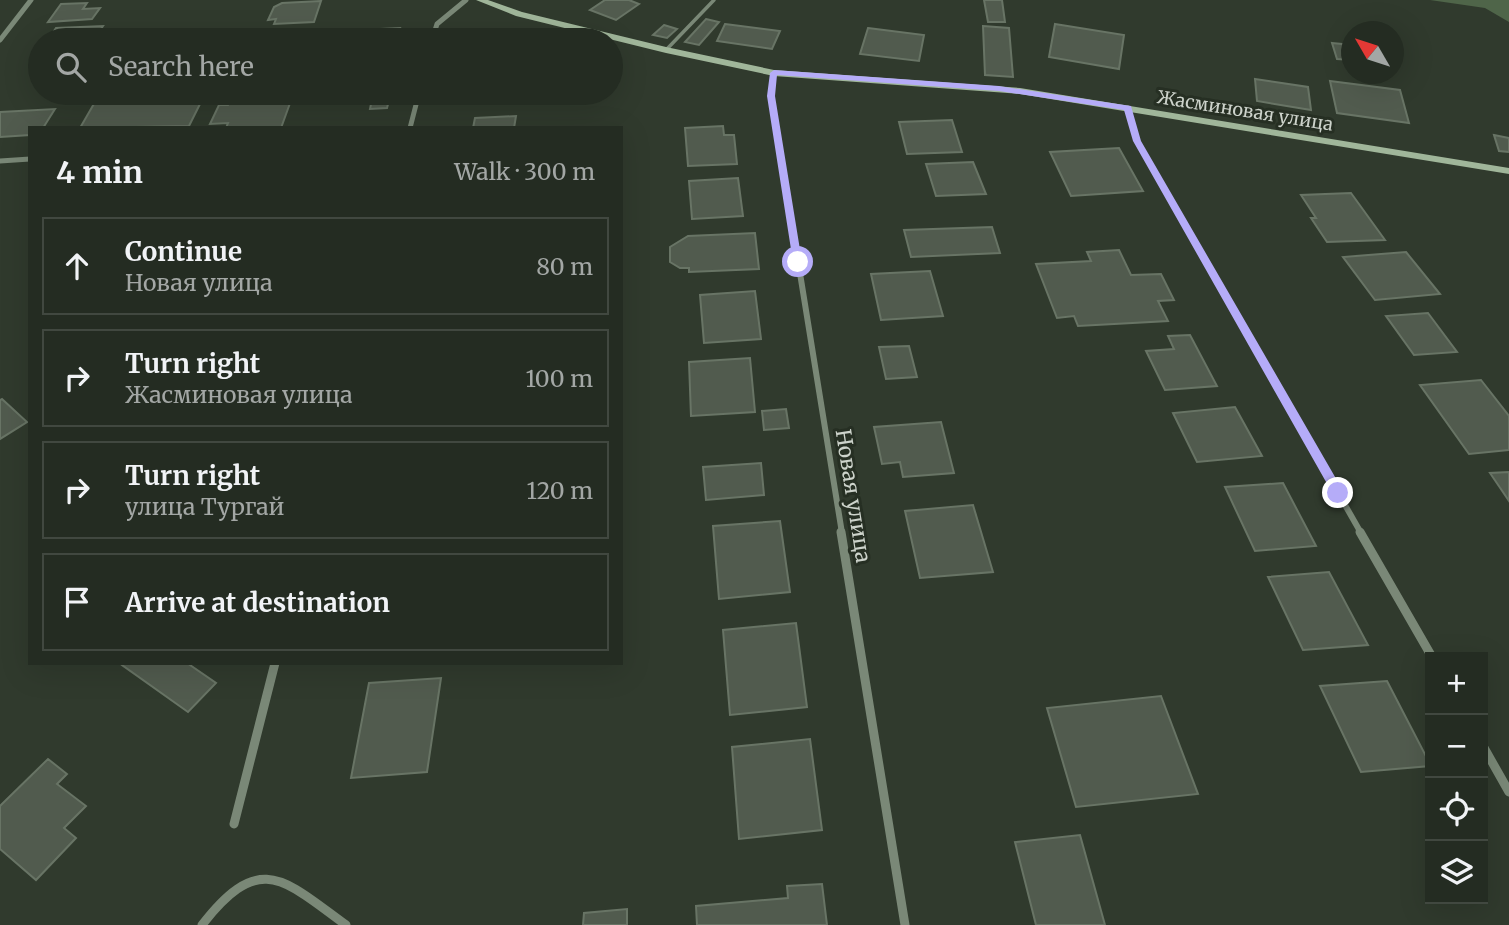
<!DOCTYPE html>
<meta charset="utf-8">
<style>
:root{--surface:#242c22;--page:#30382f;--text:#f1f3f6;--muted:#a3a7a5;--line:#414840}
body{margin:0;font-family:Merriweather,serif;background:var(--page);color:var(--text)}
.controls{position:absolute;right:21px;bottom:21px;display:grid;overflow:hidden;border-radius:0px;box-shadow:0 7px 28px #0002}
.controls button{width:63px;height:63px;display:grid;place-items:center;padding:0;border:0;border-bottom:2px solid var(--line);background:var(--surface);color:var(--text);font:35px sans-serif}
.compass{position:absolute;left:1341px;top:21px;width:63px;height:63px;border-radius:50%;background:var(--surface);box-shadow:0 7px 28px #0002;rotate:309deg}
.stop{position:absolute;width:21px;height:21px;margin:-16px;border:5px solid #b5acf8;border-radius:50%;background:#fff}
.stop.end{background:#b5acf8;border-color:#fff;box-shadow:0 2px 7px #0008}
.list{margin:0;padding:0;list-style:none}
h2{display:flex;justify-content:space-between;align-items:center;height:91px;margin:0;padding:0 28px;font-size:30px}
h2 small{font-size:23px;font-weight:400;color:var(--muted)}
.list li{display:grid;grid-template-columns:46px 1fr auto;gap:21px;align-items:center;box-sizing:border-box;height:98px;margin:0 14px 14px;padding:0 14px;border:2px solid var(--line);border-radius:0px}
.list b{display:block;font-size:26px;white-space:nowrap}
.list p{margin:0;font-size:23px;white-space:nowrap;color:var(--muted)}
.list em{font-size:23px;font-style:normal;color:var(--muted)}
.icon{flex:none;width:38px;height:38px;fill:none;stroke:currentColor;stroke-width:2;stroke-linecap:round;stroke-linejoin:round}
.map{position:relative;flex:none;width:1509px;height:925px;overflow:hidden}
.search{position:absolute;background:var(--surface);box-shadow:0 7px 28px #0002;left:28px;top:28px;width:595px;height:77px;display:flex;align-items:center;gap:18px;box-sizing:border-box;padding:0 24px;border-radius:38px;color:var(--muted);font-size:26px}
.panel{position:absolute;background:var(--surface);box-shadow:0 7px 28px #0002;left:28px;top:126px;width:595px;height:539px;border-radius:0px}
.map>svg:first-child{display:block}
.green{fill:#4f6549}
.building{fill:#515b4e;stroke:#687465;stroke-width:2}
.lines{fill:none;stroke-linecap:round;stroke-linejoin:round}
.lane{stroke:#7a8877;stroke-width:3.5}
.street-far2{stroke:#7a8877;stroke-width:5}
.street-far1{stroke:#7a8877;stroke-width:6}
.street{stroke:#7a8877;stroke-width:9}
.secondary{fill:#a0b69a;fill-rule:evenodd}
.route{fill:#b5acf8}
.labels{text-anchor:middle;stroke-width:6;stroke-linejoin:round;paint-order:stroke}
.far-street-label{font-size:18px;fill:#cdd3cb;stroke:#262f23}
.street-label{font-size:21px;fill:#cdd3cb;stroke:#262f23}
</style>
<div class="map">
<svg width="1509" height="925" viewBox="0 0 1509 925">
<rect width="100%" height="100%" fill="#303a2d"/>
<path class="green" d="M1430,0h79v22l-24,-14z"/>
<g class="building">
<path d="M605,0h24l10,4 -23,16 -26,-10z"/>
<path d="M984,0h18l3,22h-17z"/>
<path d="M321,1l-7,21 -40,2 2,-5 -8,1 6,-13 8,-4z"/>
<path d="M87,3l-4,6 17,-1 -8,11 -44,3 13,-18z"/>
<path d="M706,19l13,3 -20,23 -14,-3z"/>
<path d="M725,24l55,7 -8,18 -55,-8z"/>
<path d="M1055,24l69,11 -5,34 -70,-12z"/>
<path d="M664,25l13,4 -10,9 -14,-3z"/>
<path d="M103,26l-9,14h-46l8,-12z"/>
<path d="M983,26l26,2 4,49 -28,-2z"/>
<path d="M400,28l-4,12h-41l4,-10z"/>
<path d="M868,28l56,7 -5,26 -59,-7z"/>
<path d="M1332,43l20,2v15l-15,-1z"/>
<path d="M1255,79l53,8 3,23 -54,-9z"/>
<path d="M1330,81l70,9 9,33 -72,-10z"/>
<path d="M391,93l-4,15 -17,1 3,-15z"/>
<path d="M487,93h51v3l-51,2z"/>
<path d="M293,95l-12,33h-55l2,-5 -18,1 9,-19h9l3,-6z"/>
<path d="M204,96l-15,30 -109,2 15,-26z"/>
<path d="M55,109l-12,19h-13v7l-30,2v-25z"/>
<path d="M516,116l-2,12h-41l2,-10z"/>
<path d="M952,120l10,32 -55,2 -8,-32z"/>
<path d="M723,126l1,9h10l3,29 -49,2 -3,-38z"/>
<path d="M1494,135l15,3v14l-10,-1z"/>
<path d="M1119,148l24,43 -72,5 -21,-44z"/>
<path d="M973,162l13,32 -50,2 -10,-32z"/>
<path d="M738,178l5,38 -51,3 -3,-38z"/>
<path d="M1351,193l34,47 -58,2 -16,-24h5l-15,-23z"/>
<path d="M992,227l8,26 -89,4 -7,-27z"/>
<path d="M755,233l4,36 -70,3v-4h-9l-10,-6v-15l18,-11z"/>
<path d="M1119,250l12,25 30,-1 13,26 -16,1 10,20 -90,5 -4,-10 -17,2 -21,-54 55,-3 -4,-9z"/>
<path d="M1406,252l34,42 -65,6 -32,-43z"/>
<path d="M930,271l13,45 -62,4 -10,-46z"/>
<path d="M755,291l6,48 -57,4 -4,-48z"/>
<path d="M1428,313l29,39 -43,3 -28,-39z"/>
<path d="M1190,335l27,51 -52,4 -19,-39 28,-2 -6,-13z"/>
<path d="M909,346l8,31 -31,2 -7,-32z"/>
<path d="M750,358l5,54 -64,4 -2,-54z"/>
<path d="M1481,380l28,36v34l-40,4 -49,-69z"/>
<path d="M2,399l25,23 -27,17v-39z"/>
<path d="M1235,407l27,49 -65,6 -24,-49z"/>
<path d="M786,409l3,19 -25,2 -2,-19z"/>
<path d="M941,422l13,51 -51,4 -3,-15 -18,2 -8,-37z"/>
<path d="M761,463l3,32 -58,5 -3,-33z"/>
<path d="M1509,472v29l-19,-28z"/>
<path d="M1283,483l33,63 -61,5 -30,-64z"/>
<path d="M973,505l20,67 -73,6 -15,-67z"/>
<path d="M780,521l10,71 -71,7 -6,-73z"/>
<path d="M1329,572l39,73 -65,5 -35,-73z"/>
<path d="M796,623l11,84 -77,8 -7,-85z"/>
<path d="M124,663h63l29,20 -28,29 -66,-47z"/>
<path d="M441,678l-14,94 -76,6 18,-95z"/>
<path d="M1387,681l43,83v2l-69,6 -41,-86z"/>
<path d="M1161,696l37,98 -122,13 -29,-99z"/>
<path d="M810,739l12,91 -83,9 -7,-92z"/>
<path d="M48,759l19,15 -10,10 29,22 -22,22 12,10 -40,42 -36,-31v-43z"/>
<path d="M1080,835l25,90h-69l-21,-83z"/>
<path d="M822,884l5,41h-130l-1,-19 92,-8 -1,-12z"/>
<path d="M627,909v16h-44l1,-12z"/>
</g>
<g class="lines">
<path class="lane" d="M666,50l48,-50"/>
<g class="street-far2">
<path d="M0,40l31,-40"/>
<path d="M432,40l5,-16 29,-24"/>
<path d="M774,73l-3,23 22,136"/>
<path d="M1128,108l9,33 52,91"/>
<path d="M410,128l9,-35"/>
<path d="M0,161l30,-2"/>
</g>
<g class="street-far1">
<path d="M793,230l49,303"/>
<path d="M1188,230l173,303"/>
</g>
<g class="street">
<path d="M841,532l64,393"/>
<path d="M1360,532l72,125"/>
<path d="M1483,746l26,46"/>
<path d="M234,824l41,-161"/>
<path d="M202,925c58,-75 82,-45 144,0"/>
</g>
<path class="secondary" d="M476,0h12l34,12 144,35 108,23 246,18 489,80v6l-489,-80 -246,-18 -108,-23 -150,-37z"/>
</g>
<path class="route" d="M774,70l225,16 132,20 10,35 201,348v7h-8l-201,-355 -9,-31 -125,-19 -222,-16 -2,21 27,166 -4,3 -5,-3 -26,-166 3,-23z"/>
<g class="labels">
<g class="far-street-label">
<text transform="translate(1245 111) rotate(9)" y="6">Жасминовая улица</text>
</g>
<g class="street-label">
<text transform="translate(853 496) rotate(81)" y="7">Новая улица</text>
</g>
</g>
</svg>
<div class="controls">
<button>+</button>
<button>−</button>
<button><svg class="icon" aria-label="locate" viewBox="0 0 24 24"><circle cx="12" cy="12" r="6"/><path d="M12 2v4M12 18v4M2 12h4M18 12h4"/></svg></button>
<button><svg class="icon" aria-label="layers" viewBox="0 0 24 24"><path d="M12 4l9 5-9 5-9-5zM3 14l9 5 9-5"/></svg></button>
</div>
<svg class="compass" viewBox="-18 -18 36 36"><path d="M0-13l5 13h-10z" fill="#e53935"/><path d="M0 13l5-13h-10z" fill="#a3a7a5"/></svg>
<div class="stop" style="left:798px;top:262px"></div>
<div class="stop end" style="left:1338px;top:493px"></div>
<div class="search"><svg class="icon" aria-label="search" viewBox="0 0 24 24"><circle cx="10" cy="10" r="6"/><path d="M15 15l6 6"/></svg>Search here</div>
<section class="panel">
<h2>4 min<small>Walk · 300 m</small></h2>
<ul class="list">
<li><svg class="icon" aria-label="ahead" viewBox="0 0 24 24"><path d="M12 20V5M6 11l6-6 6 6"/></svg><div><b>Continue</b><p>Новая улица</p></div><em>80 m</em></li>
<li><svg class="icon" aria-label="right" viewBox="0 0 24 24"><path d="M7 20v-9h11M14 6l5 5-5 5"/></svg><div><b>Turn right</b><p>Жасминовая улица</p></div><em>100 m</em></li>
<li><svg class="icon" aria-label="right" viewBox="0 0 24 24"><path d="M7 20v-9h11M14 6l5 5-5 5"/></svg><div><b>Turn right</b><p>улица Тургай</p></div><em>120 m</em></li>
<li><svg class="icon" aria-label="arrive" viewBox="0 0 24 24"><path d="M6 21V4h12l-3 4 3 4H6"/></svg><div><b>Arrive at destination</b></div></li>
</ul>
</section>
</div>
